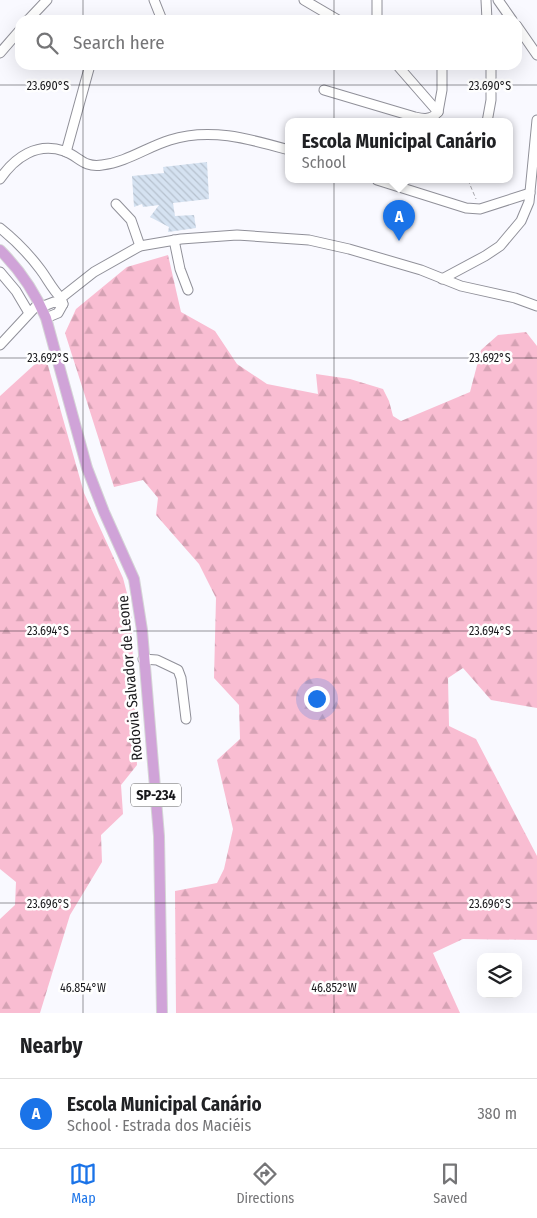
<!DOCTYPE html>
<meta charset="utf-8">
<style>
:root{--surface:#fff;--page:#f6f6f6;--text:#202124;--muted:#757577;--line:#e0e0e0;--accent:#1a73e8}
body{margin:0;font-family:"Fira Sans Condensed",sans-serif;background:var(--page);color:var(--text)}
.controls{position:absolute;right:15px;bottom:15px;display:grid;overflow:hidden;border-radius:10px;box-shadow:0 5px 20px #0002}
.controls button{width:45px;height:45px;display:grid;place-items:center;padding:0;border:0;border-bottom:1px solid var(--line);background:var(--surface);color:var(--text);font:25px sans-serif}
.you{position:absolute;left:316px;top:698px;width:18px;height:18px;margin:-12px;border:4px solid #fff;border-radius:50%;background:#1a73e8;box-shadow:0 0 0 8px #1a73e833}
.badge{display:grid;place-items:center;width:32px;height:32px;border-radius:50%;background:var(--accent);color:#fff;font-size:16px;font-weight:700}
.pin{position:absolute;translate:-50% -41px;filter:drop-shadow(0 1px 2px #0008)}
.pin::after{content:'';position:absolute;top:26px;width:18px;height:15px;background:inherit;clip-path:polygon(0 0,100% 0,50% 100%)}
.popup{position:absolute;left:285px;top:118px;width:228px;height:65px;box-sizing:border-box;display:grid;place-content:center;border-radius:10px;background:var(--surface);filter:drop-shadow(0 1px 4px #0005);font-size:16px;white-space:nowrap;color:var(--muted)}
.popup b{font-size:19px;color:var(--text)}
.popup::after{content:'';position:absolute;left:50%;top:100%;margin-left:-10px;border:10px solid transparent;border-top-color:var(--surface)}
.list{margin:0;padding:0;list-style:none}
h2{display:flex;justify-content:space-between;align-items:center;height:65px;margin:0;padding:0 20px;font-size:21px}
h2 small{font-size:16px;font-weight:400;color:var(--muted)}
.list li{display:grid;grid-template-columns:32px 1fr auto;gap:15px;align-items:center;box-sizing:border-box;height:70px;padding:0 20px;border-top:1px solid var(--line)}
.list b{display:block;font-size:19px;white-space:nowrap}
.list p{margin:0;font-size:16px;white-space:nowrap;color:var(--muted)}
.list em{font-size:16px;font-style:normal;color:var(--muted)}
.icon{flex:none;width:28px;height:28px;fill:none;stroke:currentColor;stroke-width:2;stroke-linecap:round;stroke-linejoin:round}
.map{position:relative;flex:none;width:537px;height:1013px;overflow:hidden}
.search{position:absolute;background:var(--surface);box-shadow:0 5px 20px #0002;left:15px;right:15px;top:15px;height:55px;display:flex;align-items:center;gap:12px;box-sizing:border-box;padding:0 18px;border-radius:15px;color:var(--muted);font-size:19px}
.sheet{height:135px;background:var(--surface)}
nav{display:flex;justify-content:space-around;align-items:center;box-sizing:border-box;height:70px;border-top:1px solid var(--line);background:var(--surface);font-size:14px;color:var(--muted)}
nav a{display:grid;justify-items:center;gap:2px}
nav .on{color:var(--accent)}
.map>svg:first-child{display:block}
.forest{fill:url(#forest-firs)}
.building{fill:url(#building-back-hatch)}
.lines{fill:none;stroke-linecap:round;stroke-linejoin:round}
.minor-casing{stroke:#909099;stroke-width:11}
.major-casing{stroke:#d5d5d6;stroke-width:12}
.path{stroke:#a7a7ac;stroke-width:1;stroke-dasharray:4 2.5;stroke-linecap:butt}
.minor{stroke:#fff;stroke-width:9}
.major{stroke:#d0a3d8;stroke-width:10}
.ticks{fill:none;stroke:#18181b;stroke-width:1;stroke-opacity:0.45}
.labels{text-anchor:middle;stroke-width:5;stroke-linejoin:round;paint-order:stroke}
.shield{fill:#fff;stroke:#5d5d5f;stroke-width:1}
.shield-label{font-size:14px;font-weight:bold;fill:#18181b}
.street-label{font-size:15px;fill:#18181b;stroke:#fff}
.ticks-label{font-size:12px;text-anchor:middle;fill:#18181b;stroke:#fff;stroke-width:5;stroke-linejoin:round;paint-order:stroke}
</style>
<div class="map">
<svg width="537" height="1013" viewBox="0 0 537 1013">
<defs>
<pattern id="forest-firs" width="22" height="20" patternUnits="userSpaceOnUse" patternTransform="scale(1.25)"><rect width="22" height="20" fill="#f9bdd2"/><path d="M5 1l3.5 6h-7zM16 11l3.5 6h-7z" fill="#d5a2b4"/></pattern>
<pattern id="building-back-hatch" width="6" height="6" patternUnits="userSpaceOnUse" patternTransform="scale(1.25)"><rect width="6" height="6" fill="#d5e2f1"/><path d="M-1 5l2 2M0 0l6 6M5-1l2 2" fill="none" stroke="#b6c1ce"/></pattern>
</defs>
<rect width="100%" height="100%" fill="#f9f9ff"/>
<g class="forest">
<path d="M168,255l13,57 34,19 22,33 30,20 51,10 -2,-20 34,5 33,10 6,12 4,15 8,5 69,-29 11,-42 17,-15 28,-3 11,14v362l-46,-8 -28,-32 -15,10 1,48 27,13 61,117v84l-74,-1 -30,14 27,60h-284l-1,-122 42,-8 7,-14 9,-40 -16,-69 23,-21 -1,-34 -25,-27 2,-80 -17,-34 -43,-49 2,-17 -15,-18 -29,7 -49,-154 11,-24 51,-42z"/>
<path d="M45,355l39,138 39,85 8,31 6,156 -16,20 2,29 -22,21 1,27 -32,53 -30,98h-40v-94l15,-14 1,-23 -16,-13v-473z"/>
</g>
<path class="building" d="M207,162l2,37 -36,4 2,13 19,-1 2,13 -28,4 1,-5 -19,-10 9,-12 -16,2 -1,-3 -8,3 -2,-31 32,-3 -1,-6z"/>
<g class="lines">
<g class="minor-casing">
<g id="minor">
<path d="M154,0l8,20"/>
<path d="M304,0l34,20"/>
<path d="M377,0v20"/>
<path d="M486,0l1,20"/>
<path d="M498,0l14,20"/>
<path d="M28,20l19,-20"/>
<path d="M517,26l20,29"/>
<path d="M0,53l20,-23"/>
<path d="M324,90l91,27c9,2 16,3 23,-5l-41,-47"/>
<path d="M438,112l4,-22v-25"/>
<path d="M487,122l4,-22v-35"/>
<path d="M66,152l24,-87"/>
<path d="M0,179c15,-22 37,-37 64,-28 15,5 19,17 38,14 25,-3 45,-18 68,-25 40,-13 80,-1 119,10"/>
<path d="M377,180l89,28 14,1 50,-16"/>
<path d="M116,204l15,16 9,26"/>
<path d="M0,228c15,12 28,25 40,41 7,9 12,20 21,29"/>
<path d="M174,240l6,29 8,21"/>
<path d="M0,272l16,19 13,22"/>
<path d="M442,279l43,-23 15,-10 21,-25 8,-19 8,-82"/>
<path d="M41,307l13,-5 9,2"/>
<path d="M46,318l12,-5 5,-9 -2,-6 33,-26 46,-26 41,-7 56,-4 72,5 40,9 72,21 40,16 54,12 22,8"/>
<path d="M0,345l39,-42"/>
<path d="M143,659l14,1 21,10 3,8 5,41"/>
</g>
</g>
<g class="major-casing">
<path id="major" d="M0,250c20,20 35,42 46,68l41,150 17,44 30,67 8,51 17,206 3,177"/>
</g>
<path class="path" d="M468,180l8,19"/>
<use href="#minor" class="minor"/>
<use href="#major" class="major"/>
</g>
<path class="ticks" d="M83,0v20M334,0v20M83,65v948M334,65v948M0,85h537M0,358h537M0,631h537M0,903h537"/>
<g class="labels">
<rect class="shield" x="131" y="783.5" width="50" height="23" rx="4"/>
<g class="shield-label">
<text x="156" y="800">SP-234</text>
</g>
<g class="street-label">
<text transform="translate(130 678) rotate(-95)" y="5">Rodovia Salvador de Leone</text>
</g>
</g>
<g class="ticks-label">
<text x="48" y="90">23.690°S</text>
<text x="490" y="90">23.690°S</text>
<text x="48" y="362">23.692°S</text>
<text x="490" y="362">23.692°S</text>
<text x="48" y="635">23.694°S</text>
<text x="490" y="635">23.694°S</text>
<text x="48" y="908">23.696°S</text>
<text x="490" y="908">23.696°S</text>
<text x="83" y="992">46.854°W</text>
<text x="334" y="992">46.852°W</text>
</g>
</svg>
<div class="controls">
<button><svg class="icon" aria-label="layers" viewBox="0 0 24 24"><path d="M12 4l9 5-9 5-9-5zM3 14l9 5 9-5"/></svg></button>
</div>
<div class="you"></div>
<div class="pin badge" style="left:399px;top:241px">A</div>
<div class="popup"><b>Escola Municipal Canário</b>School</div>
<div class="search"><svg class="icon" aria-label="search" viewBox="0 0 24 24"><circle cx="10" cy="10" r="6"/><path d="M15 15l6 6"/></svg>Search here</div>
</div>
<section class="sheet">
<h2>Nearby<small></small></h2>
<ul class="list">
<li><span class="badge">A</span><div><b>Escola Municipal Canário</b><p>School · Estrada dos Maciéis</p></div><em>380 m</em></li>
</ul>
</section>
<nav>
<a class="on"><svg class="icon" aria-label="map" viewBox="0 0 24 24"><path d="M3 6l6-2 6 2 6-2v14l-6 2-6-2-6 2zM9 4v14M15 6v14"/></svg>Map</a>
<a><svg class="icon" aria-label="directions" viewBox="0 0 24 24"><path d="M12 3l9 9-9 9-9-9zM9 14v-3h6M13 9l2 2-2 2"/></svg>Directions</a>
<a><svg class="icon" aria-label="saved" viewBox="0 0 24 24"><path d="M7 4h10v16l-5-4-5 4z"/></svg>Saved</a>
</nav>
